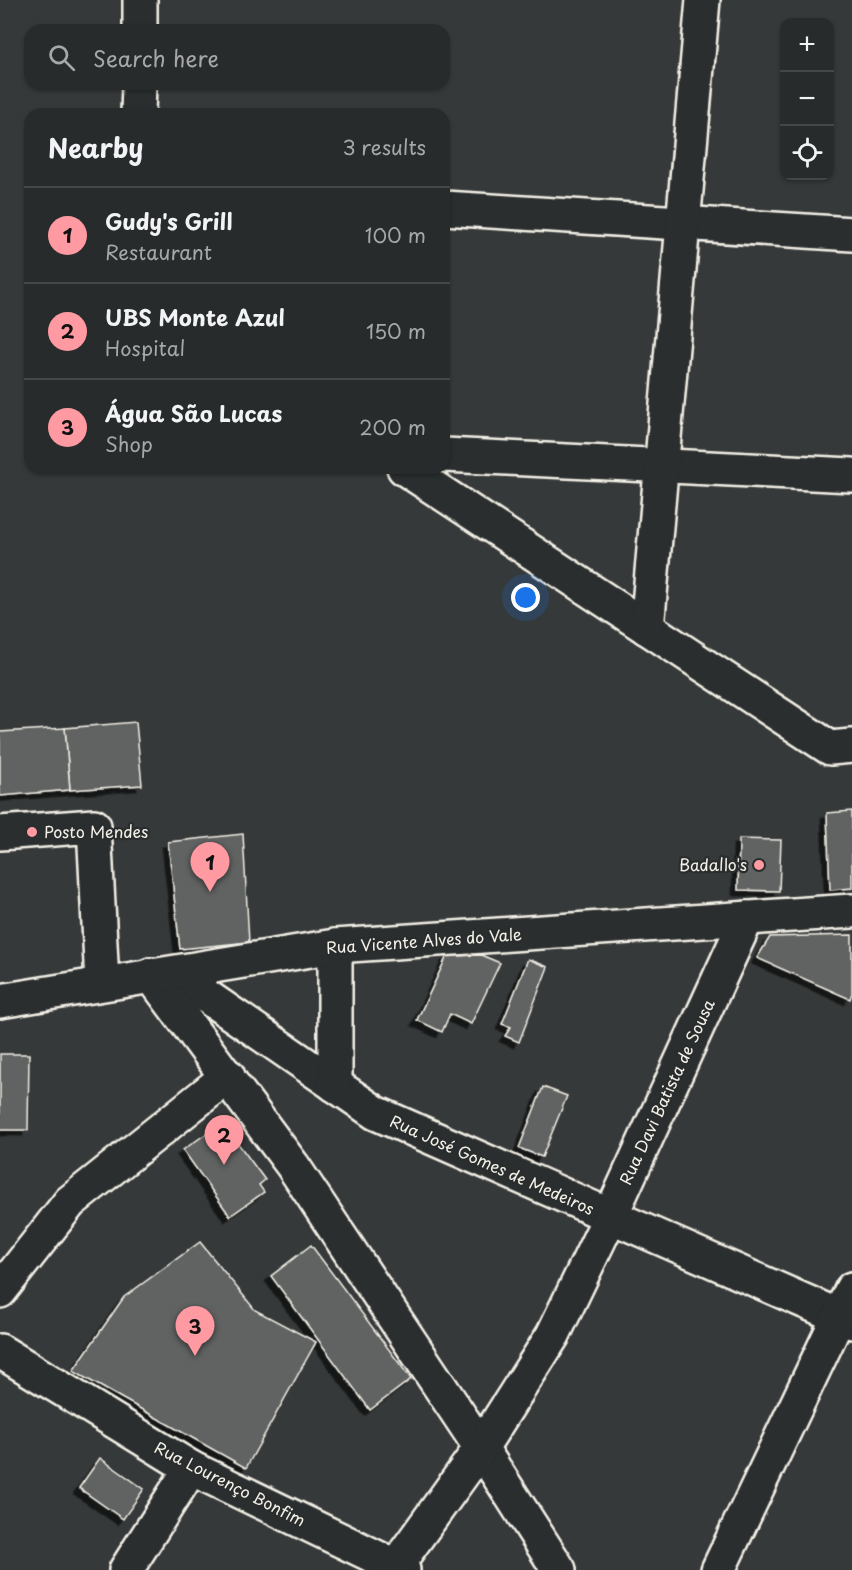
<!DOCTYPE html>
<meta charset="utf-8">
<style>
:root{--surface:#282b2b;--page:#303333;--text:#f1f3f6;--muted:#a5a7a9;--line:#444747;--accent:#ff9aa2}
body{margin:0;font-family:"Playpen Sans",sans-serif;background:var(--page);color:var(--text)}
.controls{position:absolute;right:18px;top:18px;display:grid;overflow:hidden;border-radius:12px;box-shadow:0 2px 4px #0004}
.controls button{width:54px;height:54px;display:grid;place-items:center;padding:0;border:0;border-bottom:2px solid var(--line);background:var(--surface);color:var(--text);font:30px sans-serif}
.you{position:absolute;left:526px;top:598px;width:21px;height:21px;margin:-15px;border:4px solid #fff;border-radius:50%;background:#1a73e8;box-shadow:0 0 0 9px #1a73e833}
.badge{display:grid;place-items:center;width:39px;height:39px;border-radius:50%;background:var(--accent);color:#111;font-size:20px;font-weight:700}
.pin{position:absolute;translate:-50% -50px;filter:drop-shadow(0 2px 3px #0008)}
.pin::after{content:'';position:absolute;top:32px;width:21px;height:18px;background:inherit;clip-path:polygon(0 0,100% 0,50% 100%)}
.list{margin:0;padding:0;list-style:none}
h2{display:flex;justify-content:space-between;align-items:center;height:78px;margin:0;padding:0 24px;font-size:26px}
h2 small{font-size:20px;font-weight:400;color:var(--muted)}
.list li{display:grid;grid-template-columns:39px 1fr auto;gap:18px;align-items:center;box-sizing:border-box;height:96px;padding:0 24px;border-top:2px solid var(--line)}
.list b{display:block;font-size:22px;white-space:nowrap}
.list p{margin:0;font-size:20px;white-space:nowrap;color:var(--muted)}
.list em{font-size:20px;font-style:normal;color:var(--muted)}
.icon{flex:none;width:33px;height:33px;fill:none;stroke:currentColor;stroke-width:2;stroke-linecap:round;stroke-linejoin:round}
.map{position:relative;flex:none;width:852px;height:1570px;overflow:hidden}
.search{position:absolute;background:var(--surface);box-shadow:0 2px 4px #0004;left:24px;top:24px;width:426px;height:66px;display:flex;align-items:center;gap:15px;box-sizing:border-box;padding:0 21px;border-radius:18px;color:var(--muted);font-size:22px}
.panel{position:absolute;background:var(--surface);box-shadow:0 2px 4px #0004;left:24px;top:108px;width:426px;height:366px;border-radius:18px}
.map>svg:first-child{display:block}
.building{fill:#616362;stroke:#f4f1e8;stroke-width:1.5;filter:url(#shadow)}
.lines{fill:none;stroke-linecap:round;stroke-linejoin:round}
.minor-casing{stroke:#f4f1e8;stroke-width:38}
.major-casing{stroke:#f4f1e8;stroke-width:38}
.minor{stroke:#2a2d2e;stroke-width:33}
.major{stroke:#2a2d2e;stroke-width:33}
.poi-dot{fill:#ff9aa2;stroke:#2a2d2e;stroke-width:2}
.labels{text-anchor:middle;stroke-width:4.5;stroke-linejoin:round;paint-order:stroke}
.poi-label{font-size:16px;fill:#f4f1e8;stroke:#2a2d2e;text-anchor:start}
.street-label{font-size:16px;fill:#f4f1e8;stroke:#2a2d2e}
</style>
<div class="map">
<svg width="852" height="1570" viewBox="0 0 852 1570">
<defs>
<filter id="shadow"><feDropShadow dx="-5.5" dy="5.5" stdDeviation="0" flood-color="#0009"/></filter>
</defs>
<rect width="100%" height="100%" fill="#363939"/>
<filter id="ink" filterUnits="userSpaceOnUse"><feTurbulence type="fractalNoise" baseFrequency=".0167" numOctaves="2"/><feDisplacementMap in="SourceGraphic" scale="12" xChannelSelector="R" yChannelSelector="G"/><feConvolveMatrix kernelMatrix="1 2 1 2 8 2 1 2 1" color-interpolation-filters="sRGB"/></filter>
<g filter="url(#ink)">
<g class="building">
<path d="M136,722l6,63 -72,5 -5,-62z"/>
<path d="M65,728l5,62 -70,6v-64z"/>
<path d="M852,811v77l-22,2 -3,-77z"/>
<path d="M243,834l6,108 -69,7 -12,-107z"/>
<path d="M739,839l42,1 -2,51 -41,-1z"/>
<path d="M852,935v58l-2,6 -93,-41 13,-21z"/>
<path d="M481,955l19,8 -29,61 -21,-10 -8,18 -25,-12 30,-64z"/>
<path d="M528,959l20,8 -29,75 -14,-6 6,-9 -9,-3z"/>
<path d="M0,1054h29l-1,76h-28z"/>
<path d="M543,1087l24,9 -25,61 -23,-9z"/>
<path d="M213,1129l11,15 10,-6 31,42 -6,5 5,7 -34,24 -47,-66z"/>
<path d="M200,1242l55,68 61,32 -70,126 -173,-97 51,-74z"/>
<path d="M311,1245l100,134 -41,31 -99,-134z"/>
<path d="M100,1458l44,31 -21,30 -44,-31z"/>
</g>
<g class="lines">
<g class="minor-casing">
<g id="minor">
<path d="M140,30v-30"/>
<path d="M138,114l1,-30"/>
<path d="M444,208l408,26"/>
<path d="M444,455l408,20"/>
<path d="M404,468l426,280 22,-2"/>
<path d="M647,628l56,-628"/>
<path d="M0,833l94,-7 8,157"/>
<path d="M151,975l55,21 170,117 476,209"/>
<path d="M151,975l142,191 188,282 78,122"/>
<path d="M335,1085v-139"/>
<path d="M0,1291l70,-89 158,-126"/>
<path d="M0,1351l191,117 212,102"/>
<path d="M126,1570l65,-102"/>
<path d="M393,1570l88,-122 72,-113 57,-118 137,-299"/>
<path d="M718,1570l134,-281"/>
</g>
</g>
<g class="major-casing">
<path id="major" d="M0,1001l335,-55 517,-35"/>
</g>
<use href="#minor" class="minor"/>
<use href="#major" class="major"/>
</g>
</g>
<g class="poi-dot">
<circle cx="32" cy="832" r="6"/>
<circle cx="759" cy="865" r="6"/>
</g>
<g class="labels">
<g class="poi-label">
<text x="44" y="838">Posto Mendes</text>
<text x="747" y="871" text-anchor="end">Badallo's</text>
</g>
<g class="street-label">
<text transform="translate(424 941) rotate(-4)" y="6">Rua Vicente Alves do Vale</text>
<text transform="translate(667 1092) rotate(-65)" y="6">Rua Davi Batista de Sousa</text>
<text transform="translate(492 1165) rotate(24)" y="6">Rua José Gomes de Medeiros</text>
<text transform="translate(230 1484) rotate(27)" y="6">Rua Lourenço Bonfim</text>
</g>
</g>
</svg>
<div class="controls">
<button>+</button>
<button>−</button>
<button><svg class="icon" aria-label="locate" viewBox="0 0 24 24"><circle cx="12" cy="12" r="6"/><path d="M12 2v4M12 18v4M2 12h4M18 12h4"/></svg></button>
</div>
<div class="you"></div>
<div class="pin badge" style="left:210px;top:892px">1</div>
<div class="pin badge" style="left:224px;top:1165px">2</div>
<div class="pin badge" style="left:195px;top:1356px">3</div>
<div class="search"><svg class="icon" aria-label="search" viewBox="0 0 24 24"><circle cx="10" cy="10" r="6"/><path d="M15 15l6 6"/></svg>Search here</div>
<section class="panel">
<h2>Nearby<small>3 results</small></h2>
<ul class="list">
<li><span class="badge">1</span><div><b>Gudy's Grill</b><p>Restaurant</p></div><em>100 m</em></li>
<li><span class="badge">2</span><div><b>UBS Monte Azul</b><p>Hospital</p></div><em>150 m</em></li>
<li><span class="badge">3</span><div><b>Água São Lucas</b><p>Shop</p></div><em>200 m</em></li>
</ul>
</section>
</div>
